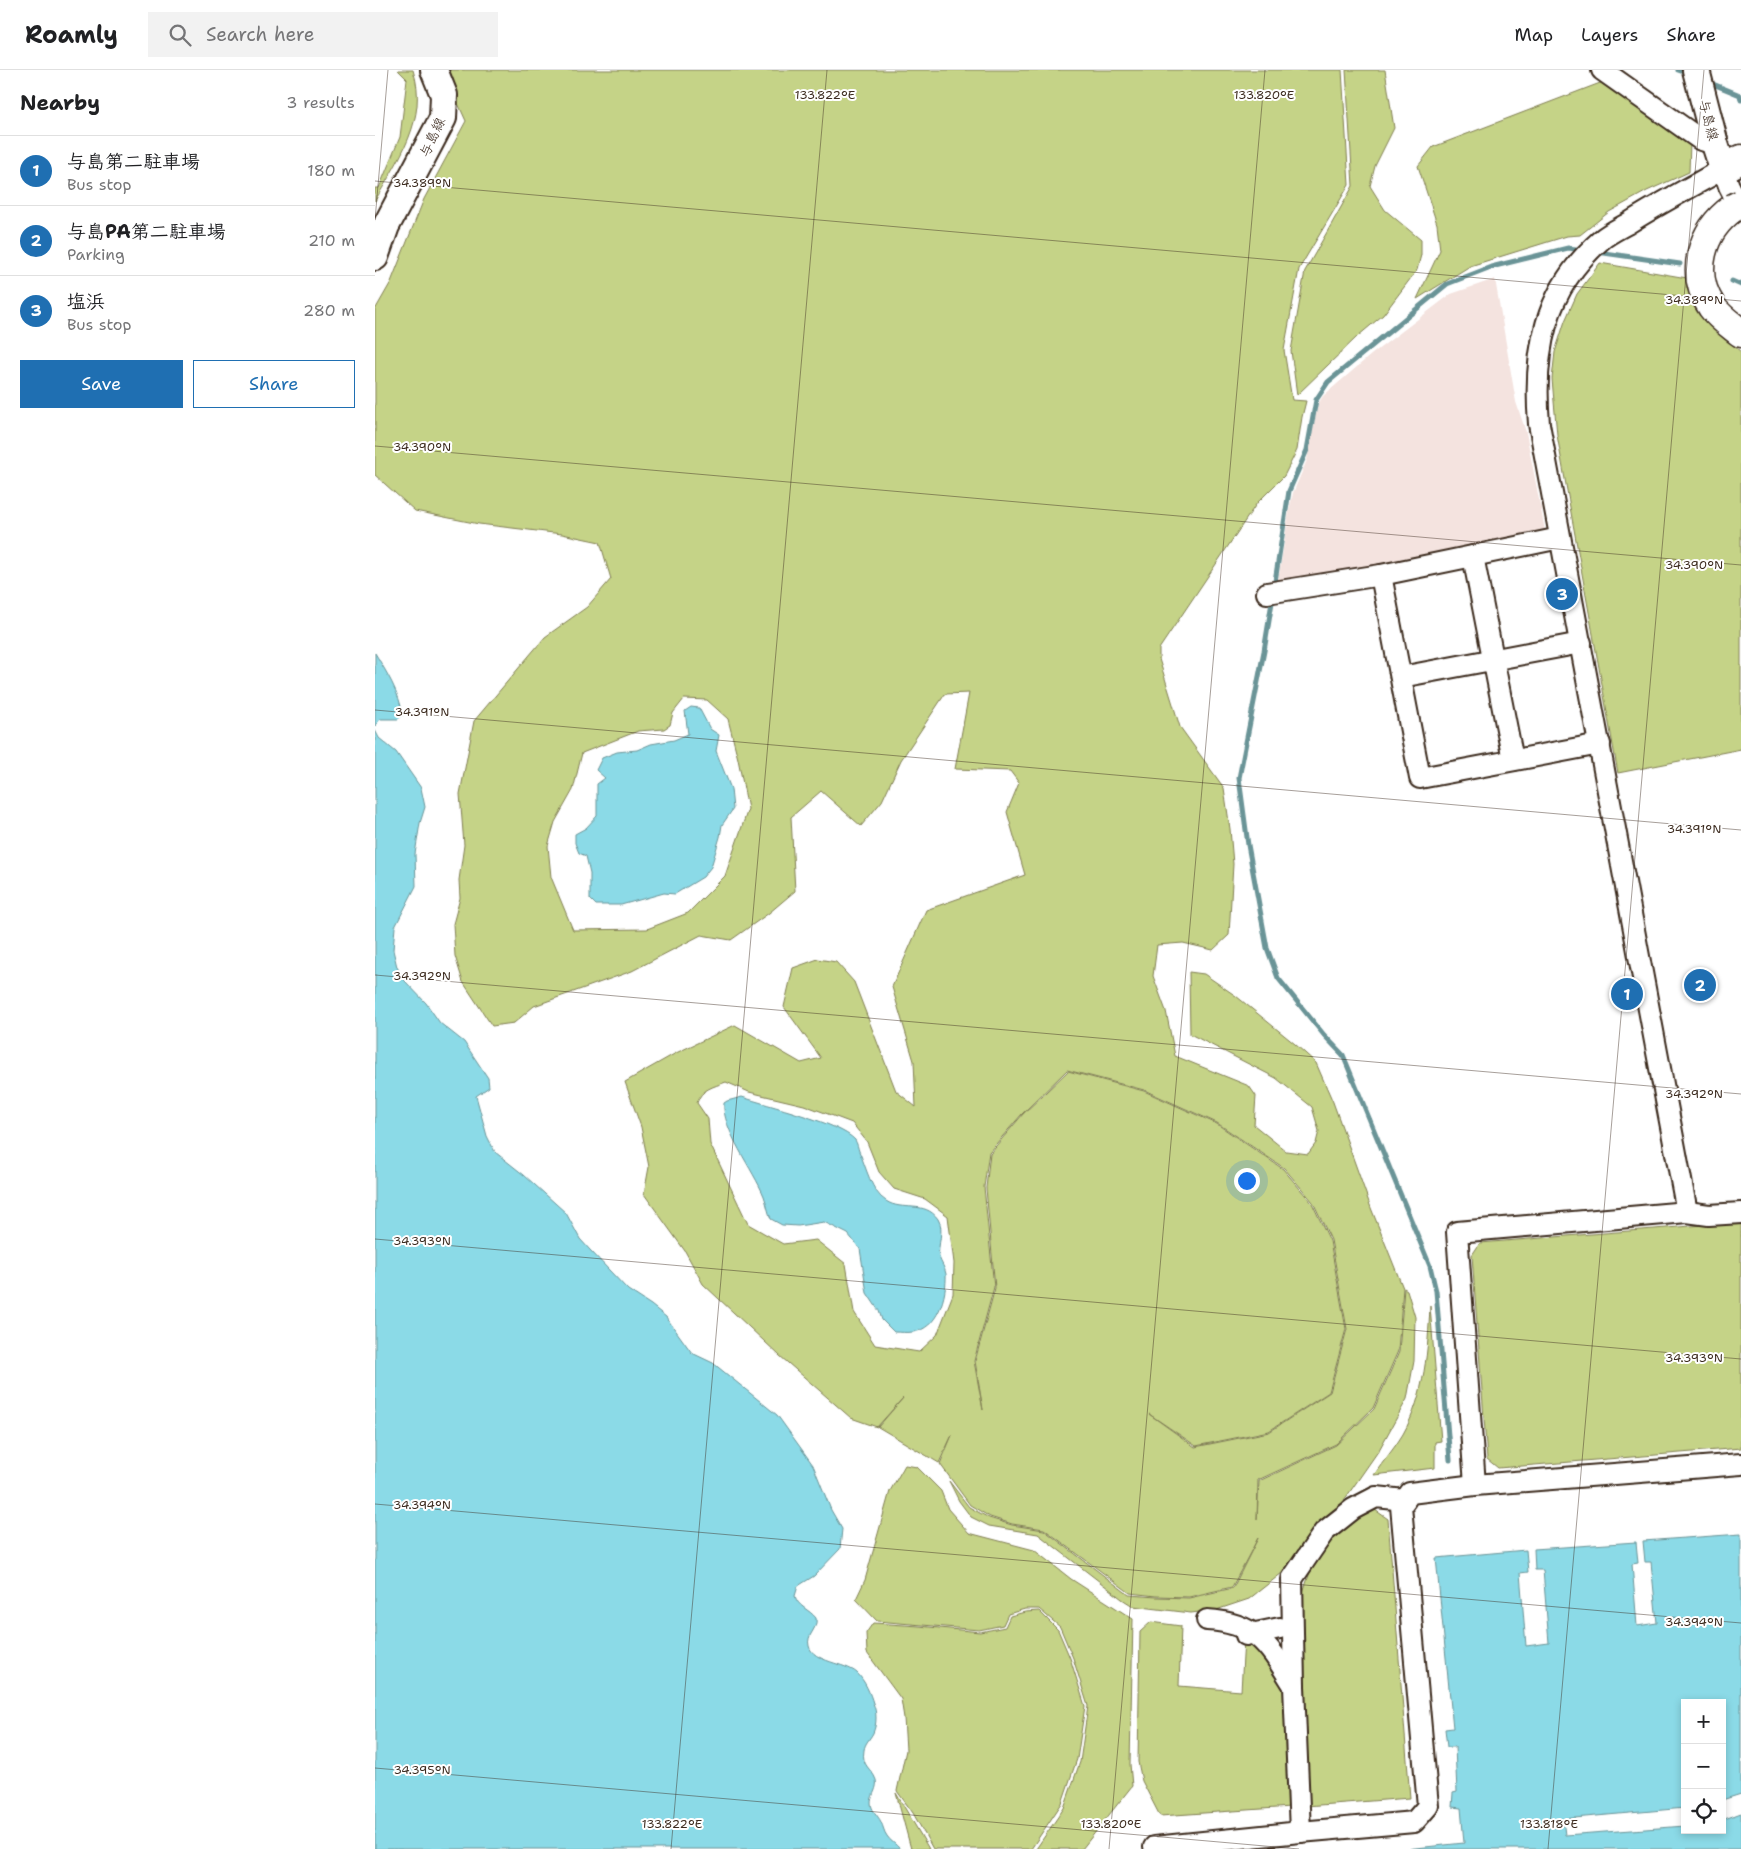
<!DOCTYPE html>
<meta charset="utf-8">
<style>
:root{--surface:#fff;--page:#f2f2f2;--text:#202124;--muted:#757577;--line:#e0e0e0;--accent:#1f6fb2}
body{margin:0;font-family:"Shantell Sans","Klee One",sans-serif;background:var(--page);color:var(--text)}
.controls{position:absolute;right:15px;bottom:15px;display:grid;overflow:hidden;border-radius:0px;box-shadow:0 2px 8px #0003}
.controls button{width:45px;height:45px;display:grid;place-items:center;padding:0;border:0;border-bottom:1px solid var(--line);background:var(--surface);color:var(--text);font:25px sans-serif}
.you{position:absolute;left:871px;top:1110px;width:18px;height:18px;margin:-12px;border:4px solid #fff;border-radius:50%;background:#1a73e8;box-shadow:0 0 0 8px #1a73e833}
.badge{display:grid;place-items:center;width:32px;height:32px;border-radius:50%;background:var(--accent);color:#fff;font-size:16px;font-weight:700}
.pin{position:absolute;translate:-50% -50%;border:2px solid #fff;box-shadow:0 1px 5px #0006}
.list{margin:0;padding:0;list-style:none}
h2{display:flex;justify-content:space-between;align-items:center;height:65px;margin:0;padding:0 20px;font-size:21px}
h2 small{font-size:16px;font-weight:400;color:var(--muted)}
.list li{display:grid;grid-template-columns:32px 1fr auto;gap:15px;align-items:center;box-sizing:border-box;height:70px;padding:0 20px;border-top:1px solid var(--line)}
.list b{display:block;font-size:19px;white-space:nowrap}
.list p{margin:0;font-size:16px;white-space:nowrap;color:var(--muted)}
.list em{font-size:16px;font-style:normal;color:var(--muted)}
.actions{display:flex;gap:10px;padding:15px 20px}
.actions a{flex:1;padding:11px 0;border:1px solid var(--accent);border-radius:0px;text-align:center;font-size:18px;color:var(--accent)}
.actions .main{background:var(--accent);color:#fff}
.icon{flex:none;width:28px;height:28px;fill:none;stroke:currentColor;stroke-width:2;stroke-linecap:round;stroke-linejoin:round}
.map{position:relative;flex:none;width:1366px;height:1779px;overflow:hidden}
header{display:flex;align-items:center;gap:30px;box-sizing:border-box;height:70px;padding:0 25px;background:var(--surface);border-bottom:1px solid var(--line)}
header strong{font-size:24px}
nav{display:flex;gap:28px;margin-inline-start:auto;font-size:18px}
.search{width:350px;height:45px;background:var(--page);display:flex;align-items:center;gap:12px;box-sizing:border-box;padding:0 18px;border-radius:0px;color:var(--muted);font-size:19px}
main{display:flex}
aside{flex:1;background:var(--surface)}
.map>svg:first-child{display:block}
.built{fill:#f4e3df}
.green{fill:#c5d387;stroke:#807e52;fill-rule:evenodd}
.water{fill:#8bdae7;stroke:#6b9497}
.lines{fill:none;stroke-linecap:round;stroke-linejoin:round}
.stream{stroke:#6b9497;stroke-width:5}
.minor-casing{stroke:#3b2a1e;stroke-width:24}
.major-casing{stroke:#3b2a1e;stroke-width:30}
.highway-casing{stroke:#3b2a1e;stroke-width:31}
.minor{stroke:#fff;stroke-width:20}
.major{stroke:#fff;stroke-width:26}
.highway{stroke:#fff;stroke-width:28}
.highway-bridge-casing{stroke:#3b2a1e;stroke-width:31;stroke-linecap:butt}
.highway-bridge{stroke:#fff;stroke-width:28}
.ticks{fill:none;stroke:#3b2a1e;stroke-width:1;stroke-opacity:0.45}
.labels{text-anchor:middle;stroke-width:4;stroke-linejoin:round;paint-order:stroke}
.street-label{font-size:14px;fill:#3b2a1e;stroke:#fff}
.ticks-label{font-size:12px;text-anchor:middle;fill:#3b2a1e;stroke:#fff;stroke-width:4;stroke-linejoin:round;paint-order:stroke}
</style>
<header>
<strong>Roamly</strong>
<div class="search"><svg class="icon" aria-label="search" viewBox="0 0 24 24"><circle cx="10" cy="10" r="6"/><path d="M15 15l6 6"/></svg>Search here</div>
<nav><a>Map</a><a>Layers</a><a>Share</a></nav>
</header>
<main>
<aside>
<h2>Nearby<small>3 results</small></h2>
<ul class="list">
<li><span class="badge">1</span><div><b>与島第二駐車場</b><p>Bus stop</p></div><em>180 m</em></li>
<li><span class="badge">2</span><div><b>与島PA第二駐車場</b><p>Parking</p></div><em>210 m</em></li>
<li><span class="badge">3</span><div><b>塩浜</b><p>Bus stop</p></div><em>280 m</em></li>
</ul>
<div class="actions"><a class="main">Save</a><a>Share</a></div>
</aside>
<div class="map">
<svg width="1366" height="1779" viewBox="0 0 1366 1779">
<rect width="100%" height="100%" fill="#fff"/>
<filter id="ink" filterUnits="userSpaceOnUse"><feTurbulence type="fractalNoise" baseFrequency=".02" numOctaves="2"/><feDisplacementMap in="SourceGraphic" scale="10" xChannelSelector="R" yChannelSelector="G"/><feConvolveMatrix kernelMatrix="1 2 1 2 8 2 1 2 1" color-interpolation-filters="sRGB"/></filter>
<g filter="url(#ink)">
<path class="built" d="M1120,209l21,123 10,30 19,98 -268,57 13,-81 3,-13 14,-33 11,-56 5,-8 49,-42 79,-60z"/>
<g class="green">
<path d="M23,0h15c16,48 -15,90 -38,131v-13h4l21,-51 7,-58z"/>
<path d="M70,0h897l7,115 -50,84 -15,81 8,50 14,1 -4,16 -5,33 -13,26 -27,27 -98,146v10l21,68 44,61 6,41 3,35 -4,71 -16,15 -30,-7 -26,2 -4,31 13,35 9,45 74,30 7,10 -2,29 32,26 22,3 8,-11 3,-12 -7,-24 -36,-29 -86,-44 -1,-62 15,2 32,22 59,48 21,19 17,39 38,106 32,80 -5,63 -25,57 -37,36 -78,36 -1,40 2,-39 77,-36 38,-36 25,-57 5,-64 3,2 8,27 -1,44 -7,38 -28,51 -39,56 -14,12 -44,55 -33,26 -33,11 -25,3 -58,-7 -11,-7 -84,-65 -49,-8 -18,-9 -12,-16 -10,-20 20,26 20,11 23,7 32,5 85,65 27,2 33,1 44,-10 25,-50 -26,49 -43,10 -33,-1 -26,-3 -86,-64 -32,-5 -22,-7 -20,-12 -30,-41 12,-29 -13,28 -61,-36 25,-29 -26,29 -26,-9 -71,-62 -77,-72 -18,-33 -41,-57 5,-27 -8,-40 -16,-45 51,-29 59,-28 66,38 20,-5 -37,-51 9,-39 25,-9 18,3 18,20 42,109 20,16 -2,-46 -22,-74 34,-77 99,-35 -18,-63 12,-29 -9,-12 -55,-2 14,-76 -24,1 -44,66 -19,41 -21,25 -40,-35 -30,26 4,74 -26,22 -38,27 -30,-5 -69,36 -98,35 -20,17 -22,3 -29,-44 -8,-26 -2,-32 7,-26 -1,-18 5,-35 -4,-51 14,-73 71,-84 42,-30 24,-28 -11,-37 -38,-8 -83,-10 -64,-13 -40,-36v-165l16,-28 33,-83 42,-78 -14,-31zM309,629l23,1 21,19 10,40 10,50 -23,67 -37,37 -41,16 -74,1 -22,-53 -3,-31 7,-24 18,-32 9,-37 56,-22 26,-2 6,-4 3,-12zM692,1000l77,20 73,33 67,45 29,34 18,38 16,89 -17,63 -61,40 -74,15 -46,-33 47,32 73,-15 60,-39 17,-63 -16,-88 -18,-38 -29,-34 -66,-45 -73,-33 -76,-20 -45,43 -33,39 -4,35 9,100 -20,73 8,49 -9,-49 20,-74 -10,-100 5,-35 33,-38zM351,1012l23,10 55,13 48,18 15,19 12,30 15,17 31,10 23,17 6,47 -1,31 -16,41 -18,17 -44,-7 -21,-33 -8,-48 -30,-24 -33,4 -35,-20 -38,-80 -2,-25 -11,-16c4,-14 16,-16 29,-21z"/>
<path d="M971,0h39l9,58 -19,38 -5,20 15,24 36,30v15l-4,15 -34,45 -25,21 -61,59 -6,-44 14,-80 48,-85z"/>
<path d="M1233,10l82,62 -1,30 -42,19 -38,21 -29,23 -13,1 -97,30 -53,33 23,-49 -3,-26 -19,-58 15,-19z"/>
<path d="M1225,193l87,15 29,52 25,22v397l-123,24 -61,-338 -5,-56 3,-27 10,-31 12,-27z"/>
<path d="M1366,1152v226l-243,20 -11,-9 -15,-204 8,-12z"/>
<path d="M1055,1236l11,135 -6,1v26l-61,7c9,-14 21,-27 29,-41 22,-39 25,-85 27,-128z"/>
<path d="M530,1395l12,2 24,24 7,18 21,24 65,17 37,29 62,40 -3,145 2,22 -50,63h-46l28,-41 16,-46 8,-56 -15,-48 -13,-31 -21,-18h-14l-17,5 -5,11 -24,5 -102,-9 -21,-22 9,-19 25,-89z"/>
<path d="M999,1434l1,6 13,9 22,279 -104,8 -4,-211 12,-34 15,-26z"/>
<path d="M664,1541l19,19 12,28 15,48 -8,53 -15,44 -31,46h-98l-20,-36 -16,-22 9,-41 -2,-32 -3,-19 -34,-46 -1,-20 7,-10 46,3 61,6 25,-5 5,-11 15,-4z"/>
<path d="M776,1552l30,4 -2,60 62,5 3,-52 11,1 31,47 5,120 -131,9 -18,-35 -4,-19 2,-130z"/>
<path d="M521,1723l33,56h-18z"/>
</g>
<g class="water">
<path d="M0,583c12,20 24,39 28,62l-5,4h-18l-5,7z"/>
<path d="M316,637l8,1 11,21 9,6 -3,16 15,38 2,20 -11,16 -2,12 -9,30 -8,10 -28,17 -11,-1 -43,12h-25l-6,-6v-26l-4,-17 -7,-3 -4,-10v-9l11,-6 11,-12v-32l8,-6 -9,-8 6,-12 15,-6 20,-2 14,-6 23,-4 14,-6 -3,-23z"/>
<path d="M0,660l4,8 17,14 25,36 4,19 -5,16 -5,31 1,32 -21,41 -2,23 4,17 8,14 21,22 14,20 24,19 24,36 1,9 -13,9 11,40 8,16 29,23 42,38 14,26 10,11 38,40 23,15 15,12 26,36 21,10 64,52 36,50 18,45 11,19 -2,20 -26,27 -16,10 -3,10c3,11 14,13 21,22 2,12 -10,16 -7,28 4,16 37,17 48,27 8,8 13,20 16,30 4,9 4,21 0,30 -3,6 -8,10 -9,17 -3,17 8,18 12,30 2,8 -4,14 -5,22 0,9 7,13 10,20 2,4 3,10 6,14 3,5 9,8 13,13h-525z"/>
<path d="M367,1027c24,8 98,26 113,43 2,3 3,8 4,11 7,15 12,41 27,50 16,11 39,-1 52,18 7,11 -1,26 1,38 2,6 6,11 7,17 1,22 -8,55 -33,58 -6,1 -13,0 -19,0l-12,-12 -3,-9 -12,-18 -7,-44 -12,-15 -24,-12 -26,4 -16,-1 -11,-6c-3,-7 -4,-15 -7,-23 -10,-25 -43,-68 -40,-93l3,-2z"/>
<path d="M1366,1464v260l-19,6v-97h-37v105l-122,11 2,16 120,-9v4h37v-10l19,-7v36h-335l58,-6 -3,-35 -9,-1 1,-14 4,-1 -2,-45h-8l-2,-18 8,-1 -17,-170 90,-8 2,22 -8,1 6,73 23,-3 -6,-73h-8l-1,-21 102,-7 2,21 -6,1 5,62 20,-3 -6,-61h-6l-2,-21z"/>
</g>
<g class="lines">
<g class="stream">
<path d="M1303,0l11,4"/>
<path d="M1333,12l32,13 1,5"/>
<path d="M1222,182l83,12"/>
<path d="M1357,211l9,4"/>
<path d="M899,518l15,-97 18,-41 9,-50 12,-18 119,-98 44,-17 77,-19 16,2"/>
<path d="M898,526l-9,55 -25,127 9,67 19,103 11,30 46,57 19,20 87,211 6,25 14,169"/>
</g>
<g class="minor-casing">
<g id="minor">
<path d="M1227,0l99,70 14,4"/>
<path d="M1098,486l40,204"/>
<path d="M1006,505l39,203 180,-34"/>
<path d="M892,523l114,-18 179,-37"/>
<path d="M1026,607l180,-34"/>
<path d="M1312,1142l-148,-788c-6,-72 5,-134 62,-184 7,-6 17,-11 26,-16 31,-20 64,-37 96,-55l6,17 12,23"/>
<path d="M1100,1415l-18,-253 230,-20 22,3 32,-2"/>
<path d="M832,1550c51,3 62,26 87,66"/>
<path d="M871,1565l34,-7"/>
<path d="M925,1762l-6,-146 -2,-107 32,-47 29,-23 23,-12 29,3"/>
<path d="M779,1777l146,-15 114,-10 14,-16 -27,-300 9,-13 65,-8 266,-21"/>
</g>
</g>
<g class="major-casing">
<g id="major">
<path d="M1321,0l19,74 8,25"/>
<path d="M0,187l11,-31 57,-108 1,-23 -10,-25"/>
</g>
</g>
<g class="highway-casing">
<g id="highway">
<path d="M1348,99l18,-10"/>
<path d="M1358,138c-32,23 -44,65 -21,99 8,11 19,18 29,26"/>
</g>
</g>
<use href="#minor" class="minor"/>
<use href="#major" class="major"/>
<use href="#highway" class="highway"/>
<g class="highway-bridge-casing">
<path id="highway-bridge" d="M1358,138l8,-4"/>
</g>
<use href="#highway-bridge" class="highway-bridge"/>
</g>
</g>
<path class="ticks" d="M0,111l1366,120M0,150l13,-150M0,376l1366,119M0,640l1366,120M0,905l1366,119M0,1169l1366,120M0,1434l1366,119M0,1698l924,81M296,1779l156,-1779M734,1779l156,-1779M1173,1779l156,-1779"/>
<g class="labels">
<g class="street-label">
<text transform="translate(1334 50) rotate(76)" y="5">与島線</text>
<text transform="translate(57 67) rotate(-65)" y="5">与島線</text>
</g>
</g>
<g class="ticks-label">
<text x="450" y="29">133.822°E</text>
<text x="889" y="29">133.820°E</text>
<text x="47" y="117">34.389°N</text>
<text x="1319" y="234">34.389°N</text>
<text x="47" y="381">34.390°N</text>
<text x="1319" y="499">34.390°N</text>
<text x="47" y="646">34.391°N</text>
<text x="1319" y="763">34.391°N</text>
<text x="47" y="910">34.392°N</text>
<text x="1319" y="1028">34.392°N</text>
<text x="47" y="1175">34.393°N</text>
<text x="1319" y="1292">34.393°N</text>
<text x="47" y="1439">34.394°N</text>
<text x="1319" y="1556">34.394°N</text>
<text x="47" y="1704">34.395°N</text>
<text x="297" y="1758">133.822°E</text>
<text x="736" y="1758">133.820°E</text>
<text x="1174" y="1758">133.818°E</text>
</g>
</svg>
<div class="controls">
<button>+</button>
<button>−</button>
<button><svg class="icon" aria-label="locate" viewBox="0 0 24 24"><circle cx="12" cy="12" r="6"/><path d="M12 2v4M12 18v4M2 12h4M18 12h4"/></svg></button>
</div>
<div class="you"></div>
<div class="pin badge" style="left:1252px;top:924px">1</div>
<div class="pin badge" style="left:1325px;top:915px">2</div>
<div class="pin badge" style="left:1187px;top:524px">3</div>
</div>
</main>
